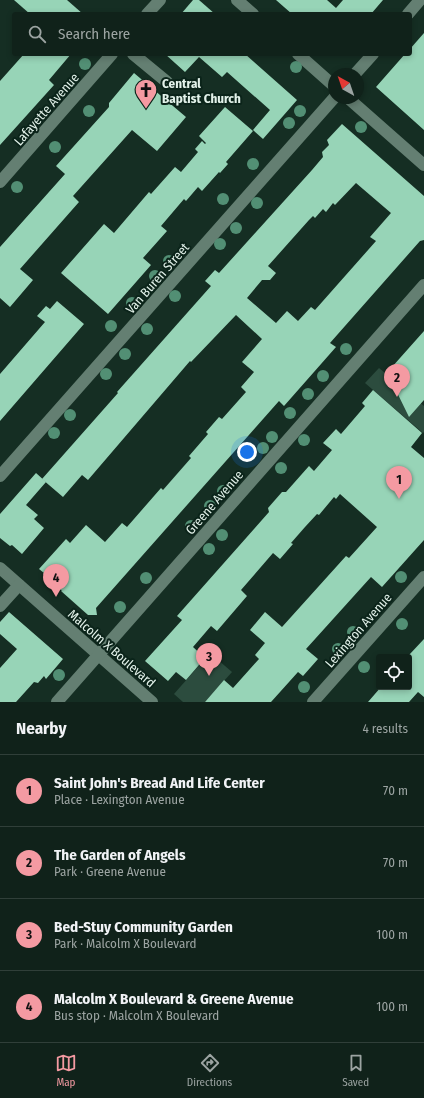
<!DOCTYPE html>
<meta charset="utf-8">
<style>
:root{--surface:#10221a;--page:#192a23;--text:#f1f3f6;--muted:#9ca4a2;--line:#303f39;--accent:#f49aa2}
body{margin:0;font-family:"Fira Sans Condensed",sans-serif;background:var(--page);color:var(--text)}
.controls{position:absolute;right:12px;bottom:12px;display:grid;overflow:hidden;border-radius:4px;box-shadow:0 2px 6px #0003}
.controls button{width:36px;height:36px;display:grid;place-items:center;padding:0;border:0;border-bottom:1px solid var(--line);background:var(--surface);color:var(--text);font:20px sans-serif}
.compass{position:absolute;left:328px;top:68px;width:36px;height:36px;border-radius:50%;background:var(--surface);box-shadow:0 2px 6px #0003;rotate:320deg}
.you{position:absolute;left:247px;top:452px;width:14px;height:14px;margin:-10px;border:3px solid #fff;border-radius:50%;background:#1a73e8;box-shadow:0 0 0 6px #1a73e833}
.badge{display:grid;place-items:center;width:26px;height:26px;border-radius:50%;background:var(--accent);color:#111;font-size:13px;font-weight:700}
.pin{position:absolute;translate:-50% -33px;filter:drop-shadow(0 1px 2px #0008)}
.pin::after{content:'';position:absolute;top:21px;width:14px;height:12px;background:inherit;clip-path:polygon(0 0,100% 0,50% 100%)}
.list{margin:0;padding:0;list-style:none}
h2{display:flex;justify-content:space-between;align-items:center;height:52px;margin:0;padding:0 16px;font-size:17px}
h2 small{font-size:13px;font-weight:400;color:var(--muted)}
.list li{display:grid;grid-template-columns:26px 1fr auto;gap:12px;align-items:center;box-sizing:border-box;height:72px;padding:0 16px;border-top:1px solid var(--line)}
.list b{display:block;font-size:15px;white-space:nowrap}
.list p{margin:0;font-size:13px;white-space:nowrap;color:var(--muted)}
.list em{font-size:13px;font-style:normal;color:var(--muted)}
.icon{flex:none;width:22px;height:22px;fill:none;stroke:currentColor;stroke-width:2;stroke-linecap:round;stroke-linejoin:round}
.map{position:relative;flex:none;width:424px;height:702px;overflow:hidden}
.search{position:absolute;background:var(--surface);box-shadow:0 2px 6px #0003;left:12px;right:12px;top:12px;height:44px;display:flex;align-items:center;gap:10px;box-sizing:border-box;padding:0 14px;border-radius:4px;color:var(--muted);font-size:15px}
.sheet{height:340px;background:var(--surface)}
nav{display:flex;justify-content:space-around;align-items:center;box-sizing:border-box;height:56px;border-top:1px solid var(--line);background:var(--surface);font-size:11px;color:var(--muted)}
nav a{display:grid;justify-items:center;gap:2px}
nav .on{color:var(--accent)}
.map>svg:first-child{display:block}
.green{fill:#2c4c3e}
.building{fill:#97d4b7;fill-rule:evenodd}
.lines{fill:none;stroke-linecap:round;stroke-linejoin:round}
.minor{stroke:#647f72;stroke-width:12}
.tree{fill:#528f74}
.labels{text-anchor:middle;stroke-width:4;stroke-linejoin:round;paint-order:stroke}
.poi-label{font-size:13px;font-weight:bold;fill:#e3f2ea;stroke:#0b241a;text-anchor:start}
.street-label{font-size:13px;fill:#e3f2ea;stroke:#0b241a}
</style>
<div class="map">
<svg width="424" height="702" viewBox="0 0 424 702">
<rect width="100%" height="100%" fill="#152e23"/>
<g class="green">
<path d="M379,368l45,38v26l-1,1 -58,-50z"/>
<path d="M210,653l22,19 -27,30h-22l-9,-8z"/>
</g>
<g class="building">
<path d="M14,0h53l16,14h-53z"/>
<path d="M193,0h6l16,14h-34z"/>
<path d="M276,0h51l9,8 7,-8h40l-12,14h-79z"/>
<path d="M424,33v97l-48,-43 29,-33h5v-5z"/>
<path d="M24,54h47l-22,26 5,5 -54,60v-64z"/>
<path d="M165,54h80l52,46 -34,39 -10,-9 17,-20 -43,-38 -5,5 -23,-20 -14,15z"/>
<path d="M134,73l52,44 -29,34 -25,-21 -59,66 6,6 -59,67 13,11 -23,27 -10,-9v-51l65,-73 -9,-8 53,-59v-4z"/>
<path d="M225,107l28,24 -27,31 2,2 -8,9 -1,-1 -17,19 -4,-4 -12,14 -2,-2 -23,27 6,5 -24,27 8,7 -43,49 -47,-41 43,-49 10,9 35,-41 2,2 24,-27 6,5 17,-20 -3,-3 7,-8 3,3 1,-1 -7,-7z"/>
<path d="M342,124l82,72v44l-4,1 -90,102 6,4 -52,59 -5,-5 -183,207 1,7h-9l-27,-24h1l-19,-17 1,-1 -5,-4 27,-30 4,4 16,-18 19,17 17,-19 5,4 34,-39 2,2 28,-32 -2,-2 19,-22 -2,-2 13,-15 3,2 24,-27 -5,-5 13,-15 -12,-10 20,-23 -26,-24 -45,47 -1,-1 -102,119 -6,-5 -19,22 -21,-18 76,-86 -1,-1 94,-106 -6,-5 10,-11 4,3 93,-103 11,-13 -1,-5 7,-7 -2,-5zM356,183l35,30 -21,24 6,4 -61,69 -4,-3 -13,14 -11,-10 -11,12 -29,-25 15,-18h8l6,-7 -8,-7 41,-46 4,-4 2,2 8,-9 3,3 7,-9 2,2z"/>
<path d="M57,301l27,23 -84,97v-47l45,-52 -8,-6 9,-10 4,3z"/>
<path d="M424,331v69l-15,17 -23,-47 6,-3z"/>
<path d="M373,390l49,43 -11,14 13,11v82l-42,47 -11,-10 -65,72 12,10 -15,17 -5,-4 -27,30h-66l19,-22 9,8 26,-29 -4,-4 10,-12 -15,-13 15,-18 17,15 64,-71 3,2 28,-31 -37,-33 -4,5 -2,-2 -15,18 -2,-1 -12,13 -14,16 2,1 -13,15 -7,-6 -32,37 6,6 -30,35 -6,-5 -18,21 12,11 -19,22 -10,-8 -8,9 -23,-20 37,-41 -5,-4 92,-104 -1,-4 14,-16h4l23,-26 5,5 18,-21 -9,-7 13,-14 5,5 24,-28 -3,-3z"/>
<path d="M36,473l10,9 -20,23 12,10 -4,4 10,9 -22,26 -10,-9 -2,1 -10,-8v-24z"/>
<path d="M9,612l54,47 -17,20 -2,-3 -6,7 -4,-1 -18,20h-16v-34l17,-19 -17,-15v-12z"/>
<path d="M424,639v58l-6,-5 -9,10h-41l13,-15h28v-32z"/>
</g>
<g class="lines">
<g class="minor">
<path d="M237,0l16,14"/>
<path d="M147,14l13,-14"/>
<path d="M408,14l12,-14"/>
<path d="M133,54l34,28"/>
<path d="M298,54l36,32"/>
<path d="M355,74l18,-20"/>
<path d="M348,98l76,67"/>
<path d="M0,182l112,-128"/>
<path d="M0,476l334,-378"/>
<path d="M0,568l152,134"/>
<path d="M0,606l19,-21"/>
<path d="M57,702l367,-417"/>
<path d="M313,702l111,-125"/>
</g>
</g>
<g class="tree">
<circle cx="85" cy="64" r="6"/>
<circle cx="296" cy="67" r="6"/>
<circle cx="89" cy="111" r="6"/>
<circle cx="300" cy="111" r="6"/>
<circle cx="289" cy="123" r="6"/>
<circle cx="361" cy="127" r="6"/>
<circle cx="55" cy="147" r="6"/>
<circle cx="253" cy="164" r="6"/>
<circle cx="17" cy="187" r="6"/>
<circle cx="223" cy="199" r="6"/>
<circle cx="257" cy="203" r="6"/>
<circle cx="236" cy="228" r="6"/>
<circle cx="220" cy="244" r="6"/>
<circle cx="169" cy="261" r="6"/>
<circle cx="155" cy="276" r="6"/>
<circle cx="175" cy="296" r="6"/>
<circle cx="132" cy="303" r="6"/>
<circle cx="111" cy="326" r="6"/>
<circle cx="147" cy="329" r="6"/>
<circle cx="346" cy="349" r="6"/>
<circle cx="125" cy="354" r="6"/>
<circle cx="106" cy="374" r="6"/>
<circle cx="323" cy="376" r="6"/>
<circle cx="308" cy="394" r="6"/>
<circle cx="290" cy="413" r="6"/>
<circle cx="70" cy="415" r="6"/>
<circle cx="54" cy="433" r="6"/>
<circle cx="272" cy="437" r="6"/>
<circle cx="304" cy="440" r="6"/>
<circle cx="263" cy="448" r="6"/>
<circle cx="281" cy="468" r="6"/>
<circle cx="223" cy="491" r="6"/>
<circle cx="210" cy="506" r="6"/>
<circle cx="191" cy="526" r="6"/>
<circle cx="222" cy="535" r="6"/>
<circle cx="209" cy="549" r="6"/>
<circle cx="401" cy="577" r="6"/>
<circle cx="146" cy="578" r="6"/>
<circle cx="120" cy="607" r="6"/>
<circle cx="402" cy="624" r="6"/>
<circle cx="353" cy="632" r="6"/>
<circle cx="338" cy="649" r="6"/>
<circle cx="364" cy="667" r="6"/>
<circle cx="59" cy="675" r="6"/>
<circle cx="304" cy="687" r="6"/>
</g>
<defs>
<g id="church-pin" transform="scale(1.15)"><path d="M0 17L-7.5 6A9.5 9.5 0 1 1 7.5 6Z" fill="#f49aa2" stroke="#0b241a"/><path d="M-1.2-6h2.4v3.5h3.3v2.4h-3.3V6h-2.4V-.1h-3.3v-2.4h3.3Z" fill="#111"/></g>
</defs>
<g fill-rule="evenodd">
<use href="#church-pin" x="146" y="90"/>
</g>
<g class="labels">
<g class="poi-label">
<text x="162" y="88">Central<tspan x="162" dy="15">Baptist Church</tspan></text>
</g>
<g class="street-label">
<text transform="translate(46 109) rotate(-49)" y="5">Lafayette Avenue</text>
<text transform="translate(157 278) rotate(-49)" y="5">Van Buren Street</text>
<text transform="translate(214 502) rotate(-49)" y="5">Greene Avenue</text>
<text transform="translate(358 630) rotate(-49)" y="5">Lexington Avenue</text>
<text transform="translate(112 648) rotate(41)" y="5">Malcolm X Boulevard</text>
</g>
</g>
</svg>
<div class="controls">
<button><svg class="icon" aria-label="locate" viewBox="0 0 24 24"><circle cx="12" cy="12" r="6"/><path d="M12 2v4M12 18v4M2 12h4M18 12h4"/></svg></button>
</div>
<svg class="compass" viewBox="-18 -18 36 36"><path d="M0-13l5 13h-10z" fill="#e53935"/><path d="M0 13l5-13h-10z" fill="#9ca4a2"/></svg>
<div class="you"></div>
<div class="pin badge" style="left:399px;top:499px">1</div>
<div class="pin badge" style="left:397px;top:397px">2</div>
<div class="pin badge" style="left:209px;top:676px">3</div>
<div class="pin badge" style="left:56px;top:597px">4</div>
<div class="search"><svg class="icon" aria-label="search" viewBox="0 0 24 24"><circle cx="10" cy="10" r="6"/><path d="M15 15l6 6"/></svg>Search here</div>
</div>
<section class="sheet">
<h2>Nearby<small>4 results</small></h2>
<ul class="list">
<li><span class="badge">1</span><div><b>Saint John's Bread And Life Center</b><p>Place · Lexington Avenue</p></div><em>70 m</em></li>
<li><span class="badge">2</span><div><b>The Garden of Angels</b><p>Park · Greene Avenue</p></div><em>70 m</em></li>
<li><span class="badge">3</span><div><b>Bed-Stuy Community Garden</b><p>Park · Malcolm X Boulevard</p></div><em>100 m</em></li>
<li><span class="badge">4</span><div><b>Malcolm X Boulevard &amp; Greene Avenue</b><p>Bus stop · Malcolm X Boulevard</p></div><em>100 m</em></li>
</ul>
</section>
<nav>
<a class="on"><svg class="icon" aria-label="map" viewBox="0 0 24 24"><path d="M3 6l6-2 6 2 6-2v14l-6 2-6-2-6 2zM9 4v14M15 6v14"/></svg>Map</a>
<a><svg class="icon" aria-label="directions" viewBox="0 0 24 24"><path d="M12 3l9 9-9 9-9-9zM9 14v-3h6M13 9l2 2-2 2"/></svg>Directions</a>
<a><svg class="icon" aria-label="saved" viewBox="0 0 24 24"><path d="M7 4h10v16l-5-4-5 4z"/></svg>Saved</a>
</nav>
